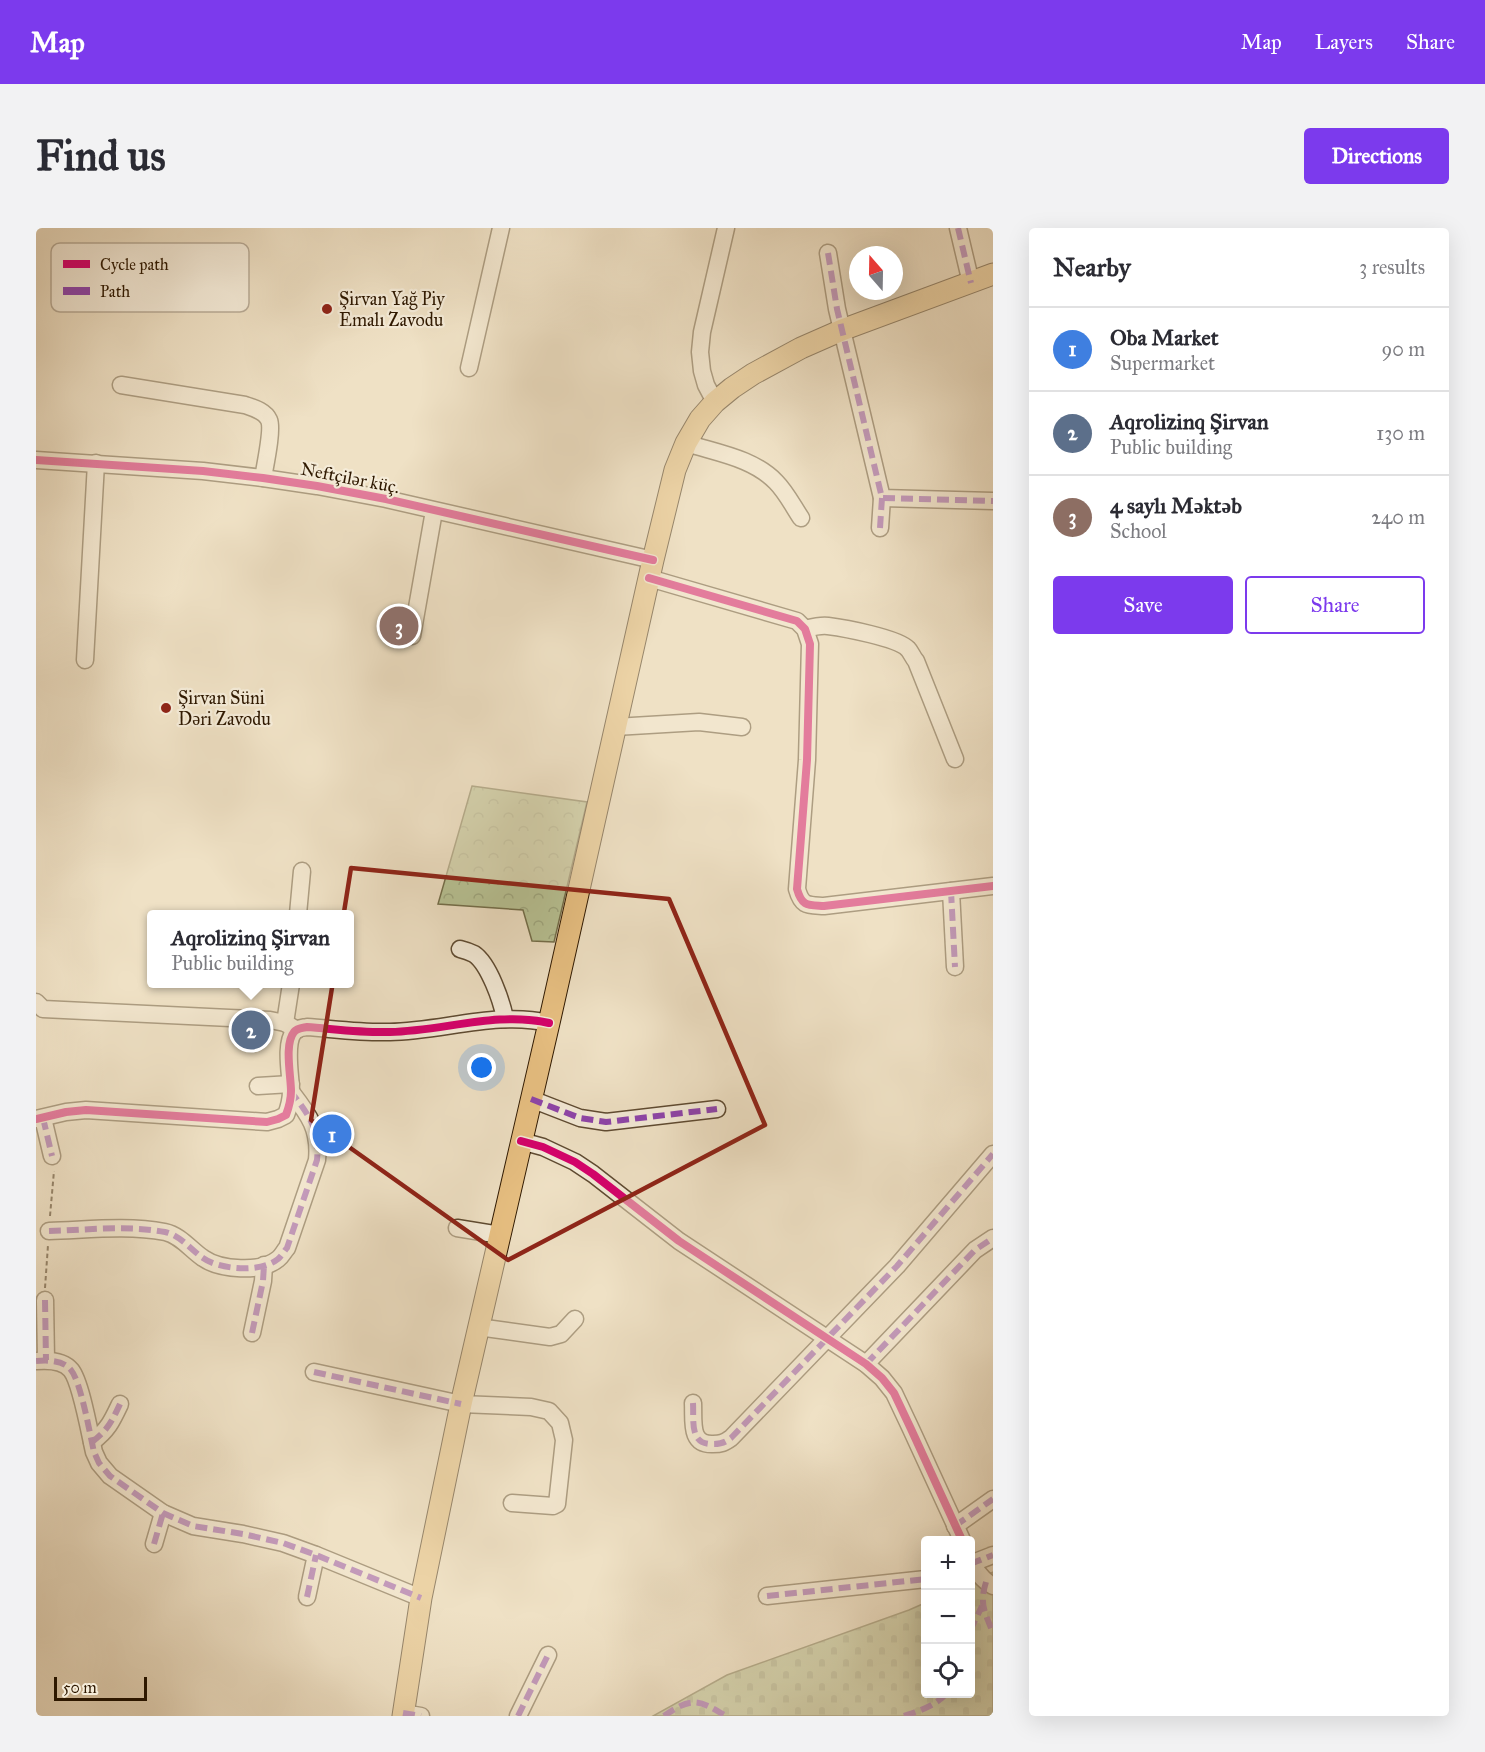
<!DOCTYPE html>
<meta charset="utf-8">
<style>
:root{--surface:#fff;--page:#f2f2f3;--text:#2b2b33;--muted:#7c7c81;--line:#e1e1e2;--accent:#7c3aed}
body{margin:0;font-family:"IM FELL Great Primer",serif;background:var(--page);color:var(--text)}
.controls{position:absolute;right:18px;bottom:18px;display:grid;overflow:hidden;border-radius:6px;box-shadow:0 6px 24px #0002}
.controls button{width:54px;height:54px;display:grid;place-items:center;padding:0;border:0;border-bottom:2px solid var(--line);background:var(--surface);color:var(--text);font:30px sans-serif}
.compass{position:absolute;left:813px;top:18px;width:54px;height:54px;border-radius:50%;background:var(--surface);box-shadow:0 6px 24px #0002;rotate:340deg}
.scale{position:absolute;left:18px;bottom:15px;width:93px;box-sizing:border-box;padding-left:6px;border:3px solid #2e1800;border-top:0;font-size:16px;line-height:21px;white-space:nowrap;color:#2e1800;-webkit-text-stroke:4px #f5ecd9;paint-order:stroke}
.you{position:absolute;left:446px;top:840px;width:21px;height:21px;margin:-15px;border:4px solid #fff;border-radius:50%;background:#1a73e8;box-shadow:0 0 0 9px #1a73e833}
.badge{display:grid;place-items:center;width:39px;height:39px;border-radius:50%;background:var(--accent);color:#fff;font-size:20px;font-weight:700}
.pin{position:absolute;translate:-50% -50%;border:3px solid #fff;box-shadow:0 2px 6px #0006}
.popup{position:absolute;left:111px;top:682px;width:207px;height:78px;box-sizing:border-box;display:grid;place-content:center;border-radius:6px;background:var(--surface);filter:drop-shadow(0 2px 4px #0005);font-size:20px;white-space:nowrap;color:var(--muted)}
.popup b{font-size:22px;color:var(--text)}
.popup::after{content:'';position:absolute;left:50%;top:100%;margin-left:-12px;border:12px solid transparent;border-top-color:var(--surface)}
.list{margin:0;padding:0;list-style:none}
h2{display:flex;justify-content:space-between;align-items:center;height:78px;margin:0;padding:0 24px;font-size:26px}
h2 small{font-size:20px;font-weight:400;color:var(--muted)}
.list li{display:grid;grid-template-columns:39px 1fr auto;gap:18px;align-items:center;box-sizing:border-box;height:84px;padding:0 24px;border-top:2px solid var(--line)}
.list b{display:block;font-size:22px;white-space:nowrap}
.list p{margin:0;font-size:20px;white-space:nowrap;color:var(--muted)}
.list em{font-size:20px;font-style:normal;color:var(--muted)}
.actions{display:flex;gap:12px;padding:18px 24px}
.actions a{flex:1;padding:14px 0;border:2px solid var(--accent);border-radius:6px;text-align:center;font-size:21px;color:var(--accent)}
.actions .main{background:var(--accent);color:#fff}
.icon{flex:none;width:33px;height:33px;fill:none;stroke:currentColor;stroke-width:2;stroke-linecap:round;stroke-linejoin:round}
.map{position:relative;flex:none;width:957px;height:1488px;overflow:hidden;border-radius:6px}
header{display:flex;align-items:center;gap:36px;box-sizing:border-box;height:84px;padding:0 30px;background:var(--accent);color:#fff}
header strong{font-size:28px}
nav{display:flex;gap:33px;margin-inline-start:auto;font-size:21px}
.intro{display:flex;align-items:center;justify-content:space-between;box-sizing:border-box;height:144px;padding:0 36px}
h1{margin:0;font-size:42px}
.button{padding:15px 27px;border-radius:6px;background:var(--accent);color:#fff;font-size:21px;font-weight:700}
main{display:flex;gap:36px;padding:0 36px}
aside{flex:1;background:var(--surface);border-radius:6px;box-shadow:0 6px 24px #0002}
.map>svg:first-child{display:block}
.forest{fill:url(#forest-crowns);stroke:#736e4a;stroke-width:1.5}
.cemetery{fill:url(#cemetery-stones);stroke:#736e4a;stroke-width:1.5}
.lines{fill:none;stroke-linecap:round;stroke-linejoin:round}
.minor-casing{stroke:#5e4a31;stroke-width:19}
.major-casing{stroke:#2e1800;stroke-width:23}
.path{stroke:#2e1800;stroke-width:2;stroke-dasharray:4.5 3;stroke-linecap:butt}
.minor{stroke:#f5ecd9;stroke-width:16}
.major{stroke:#e8c082;stroke-width:21}
.quiet{stroke:#8e44ad;stroke-width:6;stroke-dasharray:12 6;stroke-linecap:butt}
.cycleway-casing{stroke:#f5ecd9;stroke-width:11}
.cycleway{stroke:#d6006c;stroke-width:8}
.marked{fill:none;stroke:#8f2418;stroke-width:4.5;stroke-linejoin:round}
.poi-dot{fill:#8f2418;stroke:#f5ecd9;stroke-width:2}
.labels{text-anchor:middle;stroke-width:4.5;stroke-linejoin:round;paint-order:stroke}
.poi-label{font-size:18px;fill:#2e1800;stroke:#f5ecd9;text-anchor:start}
.street-label{font-size:18px;fill:#2e1800;stroke:#f5ecd9}
.key{fill:#f5ecd9;stroke:#b9ac98;stroke-width:1.5}
.key-label{font-size:16px;fill:#2e1800}
</style>
<header>
<strong>Map</strong>
<nav><a>Map</a><a>Layers</a><a>Share</a></nav>
</header>
<div class="intro"><h1>Find us</h1><a class="button">Directions</a></div>
<main>
<div class="map">
<svg width="957" height="1488" viewBox="0 0 957 1488">
<defs>
<pattern id="forest-crowns" width="20" height="18" patternUnits="userSpaceOnUse" patternTransform="scale(1.5)"><rect width="20" height="18" fill="#b8c395"/><path d="M2 6a3 3 0 1 1 6 0M12 15a3 3 0 1 1 6 0" fill="none" stroke="#9ea77f"/></pattern>
<pattern id="cemetery-stones" width="16" height="16" patternUnits="userSpaceOnUse" patternTransform="scale(1.5)"><rect width="16" height="16" fill="#b8c395"/><path d="M2 7V4a2 2 0 0 1 4 0v3zM10 15v-3a2 2 0 0 1 4 0v3z" fill="#9ea77f"/></pattern>
</defs>
<rect width="100%" height="100%" fill="#efe1c5"/>
<filter id="stains"><feTurbulence type="fractalNoise" baseFrequency=".00333" numOctaves="4"/><feColorMatrix values="0 0 0 0 .2 0 0 0 0 .09 0 0 0 0 .02 0 0 0 .5 -.17"/></filter>
<radialGradient id="worn" r=".72"><stop offset=".6" stop-color="#630" stop-opacity="0"/><stop offset="1" stop-color="#630" stop-opacity=".3"/></radialGradient>
<path class="forest" d="M436,558l115,16 -33,140 -22,-1 -9,-31 -85,-6z"/>
<path class="cemetery" d="M957,1344v144h-340l74,-41 182,-65 16,-7 1,91h44l1,-112z"/>
<g class="lines">
<g class="minor-casing">
<g id="minor">
<path d="M922,0l13,55"/>
<path d="M792,25l9,56 45,189 111,3"/>
<path d="M433,140l32,-140"/>
<path d="M85,157l124,20c9,3 20,6 24,15 4,9 -4,46 -6,58"/>
<path d="M679,174l-9,-17 -4,-14 -2,-19 2,-20 24,-104"/>
<path d="M650,215c31,10 67,15 90,39 10,10 17,24 25,36"/>
<path d="M0,232l167,11 60,7 54,8 69,13 267,61"/>
<path d="M844,300l2,-30"/>
<path d="M613,350l148,43 8,8 5,15 -3,116 -10,129c5,18 11,16 27,17l169,-20"/>
<path d="M769,401c8,-2 15,-4 23,-3 16,2 70,12 80,23 3,3 5,9 8,12l39,98"/>
<path d="M376,408l22,-125"/>
<path d="M49,432l11,-197"/>
<path d="M579,499l84,-5 43,5"/>
<path d="M915,663l4,76"/>
<path d="M262,686l4,-43"/>
<path d="M424,721c4,1 10,3 14,5 15,10 28,48 31,65"/>
<path d="M0,774l7,7 227,11 15,3 12,7"/>
<path d="M249,795l6,-39"/>
<path d="M222,858l33,-2"/>
<path d="M495,871l49,19 26,4 111,-13"/>
<path d="M7,890l9,38"/>
<path d="M0,891l30,-7 20,-2 181,12 11,-3 8,-4c3,-8 5,-16 5,-24 0,-15 -7,-47 3,-59 3,-4 8,-4 13,-5 27,2 56,6 83,5 53,-1 107,-21 159,-9"/>
<path d="M485,913l22,6 32,15 18,12 86,67 187,123 16,14 12,15 17,36 51,111"/>
<path d="M421,1000l43,7"/>
<path d="M13,1003c38,-1 78,-6 116,1 15,3 26,18 38,26 17,12 58,15 75,1 4,-3 6,-8 9,-11l30,-88c3,-30 -8,-45 -25,-67"/>
<path d="M9,1072l1,60"/>
<path d="M442,1099l72,10 11,-3 14,-15"/>
<path d="M216,1105l11,-52 1,-16"/>
<path d="M0,1133c12,-1 27,-1 35,9 10,12 19,65 23,82l5,11 11,13 53,37 30,13 50,8 40,9 33,12 105,43"/>
<path d="M830,1136l109,-114 18,-12"/>
<path d="M278,1144l147,32 70,3 18,4 11,12 4,17 -7,64 -4,2 -41,-3"/>
<path d="M657,1175c1,18 -4,42 20,41 8,0 11,-1 18,-6l166,-172 96,-112"/>
<path d="M56,1214c16,-12 20,-21 28,-38"/>
<path d="M919,1298l38,-27"/>
<path d="M118,1316l9,-31"/>
<path d="M934,1332c6,11 12,20 23,26"/>
<path d="M934,1336l23,-9"/>
<path d="M731,1368l159,-17"/>
<path d="M271,1369l9,-42"/>
<path d="M367,1485l18,3"/>
<path d="M482,1488l30,-61"/>
</g>
</g>
<g class="major-casing">
<path id="major" d="M367,1488l18,-118 40,-194 88,-381 104,-463 22,-90 11,-27 14,-24 15,-17 17,-14 21,-14 48,-26 41,-18 151,-56"/>
</g>
<g class="path">
<path d="M14,988l4,-45"/>
<path d="M9,1060l3,-43"/>
</g>
<use href="#minor" class="minor"/>
<use href="#major" class="major"/>
<g class="quiet">
<path d="M922,0l13,55"/>
<path d="M792,25l9,56 45,189 111,3"/>
<path d="M844,300l2,-30"/>
<path d="M915,663l4,76"/>
<path d="M495,871l49,19 26,4 111,-13"/>
<path d="M7,890l9,38"/>
<path d="M13,1003c38,-1 78,-6 116,1 15,3 26,18 38,26 17,12 58,15 75,1 4,-3 6,-8 9,-11l30,-88c3,-30 -8,-45 -25,-67"/>
<path d="M9,1072l1,60"/>
<path d="M216,1105l11,-52 1,-16"/>
<path d="M0,1133c12,-1 27,-1 35,9 10,12 19,65 23,82l5,11 11,13 53,37 30,13 50,8 40,9 33,12 105,43"/>
<path d="M830,1136l109,-114 18,-12"/>
<path d="M278,1144l147,32"/>
<path d="M657,1175c1,18 -4,42 20,41 8,0 11,-1 18,-6l166,-172 96,-112"/>
<path d="M56,1214c16,-12 20,-21 28,-38"/>
<path d="M919,1298l38,-27"/>
<path d="M118,1316l9,-31"/>
<path d="M934,1336l23,-9"/>
<path d="M950,1354c-7,23 -1,30 7,51"/>
<path d="M731,1368l159,-17"/>
<path d="M271,1369l9,-42"/>
<path d="M934,1403l12,-25"/>
<path d="M367,1485l18,3"/>
<path d="M482,1488l30,-61"/>
<path d="M628,1488c28,-20 35,-16 62,0"/>
<path d="M868,1488c15,-5 31,-10 42,-22"/>
</g>
<g class="cycleway-casing">
<g id="cycleway">
<path d="M0,232l167,11 60,7 54,8 69,13 267,61"/>
<path d="M613,350l148,43 8,8 5,15 -3,116 -10,129c5,18 11,16 27,17l169,-20"/>
<path d="M0,891l30,-7 20,-2 181,12 11,-3 8,-4c3,-8 5,-16 5,-24 0,-15 -7,-47 3,-59 3,-4 8,-4 13,-5 27,2 56,6 83,5 53,-1 107,-21 159,-9"/>
<path d="M485,913l22,6 32,15 18,12 86,67 187,123 16,14 12,15 17,36 51,111"/>
</g>
</g>
<use href="#cycleway" class="cycleway"/>
</g>
<path d="M0 0H957V1488H0ZM315,640l318,31 96,226 -257,135 -197,-140z" fill="#efe1c5" fill-opacity=".55" fill-rule="evenodd"/>
<path class="marked" d="M315,640l318,31 96,226 -257,135 -197,-140z"/>
<g class="poi-dot">
<circle cx="291" cy="81" r="6"/>
<circle cx="130" cy="480" r="6"/>
</g>
<g class="labels">
<g class="poi-label">
<text x="303" y="77">Şirvan Yağ Piy<tspan x="303" dy="21">Emalı Zavodu</tspan></text>
<text x="142" y="476">Şirvan Süni<tspan x="142" dy="21">Dəri Zavodu</tspan></text>
</g>
<g class="street-label">
<text transform="translate(314 250) rotate(11)" y="6">Neftçilər küç.</text>
</g>
</g>
<rect x="15" y="15" width="198" height="69" rx="9" class="key"/>
<rect x="27" y="32" width="27" height="8" fill="#d6006c"/>
<rect x="27" y="59" width="27" height="8" fill="#8e44ad"/>
<g class="key-label">
<text x="64" y="42">Cycle path</text>
<text x="64" y="69">Path</text>
</g>
<rect width="100%" height="100%" filter="url(#stains)"/>
<rect width="100%" height="100%" fill="url(#worn)"/>
</svg>
<div class="controls">
<button>+</button>
<button>−</button>
<button><svg class="icon" aria-label="locate" viewBox="0 0 24 24"><circle cx="12" cy="12" r="6"/><path d="M12 2v4M12 18v4M2 12h4M18 12h4"/></svg></button>
</div>
<svg class="compass" viewBox="-18 -18 36 36"><path d="M0-13l5 13h-10z" fill="#e53935"/><path d="M0 13l5-13h-10z" fill="#7c7c81"/></svg>
<div class="scale">50 m</div>
<div class="you"></div>
<div class="pin badge" style="left:296px;top:906px;background:#3f7fe0">1</div>
<div class="pin badge" style="left:215px;top:802px;background:#5c6f8a">2</div>
<div class="popup"><b>Aqrolizinq Şirvan</b>Public building</div>
<div class="pin badge" style="left:363px;top:398px;background:#8d6e63">3</div>
</div>
<aside>
<h2>Nearby<small>3 results</small></h2>
<ul class="list">
<li><span class="badge" style="background:#3f7fe0">1</span><div><b>Oba Market</b><p>Supermarket</p></div><em>90 m</em></li>
<li><span class="badge" style="background:#5c6f8a">2</span><div><b>Aqrolizinq Şirvan</b><p>Public building</p></div><em>130 m</em></li>
<li><span class="badge" style="background:#8d6e63">3</span><div><b>4 saylı Məktəb</b><p>School</p></div><em>240 m</em></li>
</ul>
<div class="actions"><a class="main">Save</a><a>Share</a></div>
</aside>
</main>
